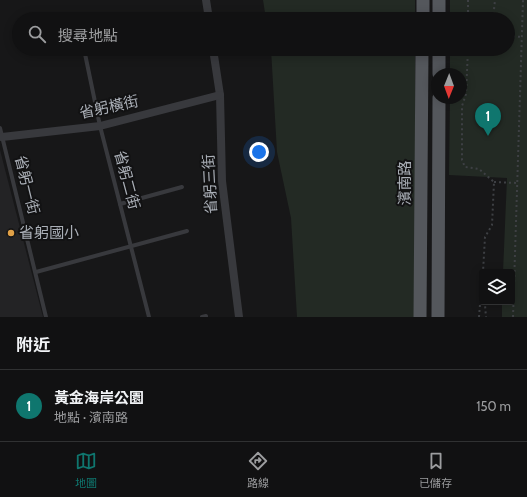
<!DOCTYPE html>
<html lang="zh-TW">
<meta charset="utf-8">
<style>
:root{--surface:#111112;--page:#1e1f20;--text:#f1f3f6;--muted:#9c9d9f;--line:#303132;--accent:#0f766e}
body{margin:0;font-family:Cabin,"Noto Sans TC",sans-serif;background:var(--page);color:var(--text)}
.controls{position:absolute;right:12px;bottom:12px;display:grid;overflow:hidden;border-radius:4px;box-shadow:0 2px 10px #0003}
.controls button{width:36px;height:36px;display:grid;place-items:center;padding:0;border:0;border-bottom:1px solid var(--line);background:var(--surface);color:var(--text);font:20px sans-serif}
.compass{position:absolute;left:431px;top:68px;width:36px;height:36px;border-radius:50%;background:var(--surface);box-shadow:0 2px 10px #0003;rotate:181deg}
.you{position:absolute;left:259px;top:152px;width:14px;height:14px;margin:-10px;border:3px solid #fff;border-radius:50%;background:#1a73e8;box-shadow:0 0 0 6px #1a73e833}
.badge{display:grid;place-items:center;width:26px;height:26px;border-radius:50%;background:var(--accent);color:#fff;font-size:13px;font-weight:700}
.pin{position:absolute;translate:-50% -33px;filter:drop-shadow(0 1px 2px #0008)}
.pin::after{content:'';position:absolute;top:21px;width:14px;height:12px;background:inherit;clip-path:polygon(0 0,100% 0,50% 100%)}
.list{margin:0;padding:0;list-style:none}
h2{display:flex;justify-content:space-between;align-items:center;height:52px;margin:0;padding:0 16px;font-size:17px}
h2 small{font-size:13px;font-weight:400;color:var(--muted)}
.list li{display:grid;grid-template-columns:26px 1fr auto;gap:12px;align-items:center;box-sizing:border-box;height:72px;padding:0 16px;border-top:1px solid var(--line)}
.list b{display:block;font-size:15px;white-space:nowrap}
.list p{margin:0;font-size:13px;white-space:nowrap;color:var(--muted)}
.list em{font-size:13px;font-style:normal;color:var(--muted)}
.icon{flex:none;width:22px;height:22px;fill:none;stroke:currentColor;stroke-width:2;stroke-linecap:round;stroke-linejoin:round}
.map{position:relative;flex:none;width:527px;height:317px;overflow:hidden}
.search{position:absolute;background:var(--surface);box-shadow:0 2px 10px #0003;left:12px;right:12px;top:12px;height:44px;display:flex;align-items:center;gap:10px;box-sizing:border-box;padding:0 14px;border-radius:22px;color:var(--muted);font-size:15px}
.sheet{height:124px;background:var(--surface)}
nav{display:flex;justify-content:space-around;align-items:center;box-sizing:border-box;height:56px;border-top:1px solid var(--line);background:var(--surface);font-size:11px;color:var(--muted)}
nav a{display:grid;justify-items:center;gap:2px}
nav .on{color:var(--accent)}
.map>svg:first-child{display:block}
.built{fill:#232325}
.green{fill:#232a24}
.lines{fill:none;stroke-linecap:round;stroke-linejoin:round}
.path{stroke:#3e4044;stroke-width:2;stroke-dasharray:2 3;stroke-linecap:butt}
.service{stroke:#38393d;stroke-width:4}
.minor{stroke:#38393d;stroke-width:8}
.primary{stroke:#54575c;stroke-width:13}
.poi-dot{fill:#e1a147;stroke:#121213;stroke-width:1.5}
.labels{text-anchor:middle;stroke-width:4;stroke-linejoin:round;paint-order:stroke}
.street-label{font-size:15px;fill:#aaafb7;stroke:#121213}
.poi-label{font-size:15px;fill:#aaafb7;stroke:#121213;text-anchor:start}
</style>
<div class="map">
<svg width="527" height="317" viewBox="0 0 527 317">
<rect width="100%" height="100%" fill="#171718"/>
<path class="built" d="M0,150l43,167h-43z"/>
<g class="green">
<path d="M263,0h152v19h-149z"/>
<path d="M450,0h77v317h-25v-15h10v-30h-9l4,-94 -58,-3 1,-77h11v-24h-11v-25h58v-30h-58z"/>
<path d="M271,49h144v268h-118l-6,-99 -14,-66z"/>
</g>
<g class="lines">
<g class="path">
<path d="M468,0v19"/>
<path d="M493,19l2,-19"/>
<path d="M508,36l14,1"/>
<path d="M468,49l-2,45 -4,12v54l3,7 14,2 15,13 -2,43 -7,12 -2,35"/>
<path d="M494,182l23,1"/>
<path d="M483,302l2,3 1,12"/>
<path d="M479,317l3,-38"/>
<path d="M513,317l10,-317"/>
</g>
<g class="service">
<path d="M84,49l16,77 49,191"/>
<path d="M0,128l46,189"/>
<path d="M120,204l62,-17"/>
<path d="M36,272l151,-41"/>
<path d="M202,317l4,-1"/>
</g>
<g class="minor">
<path d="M206,0l3,19"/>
<path d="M213,49l7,46 2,86 17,136"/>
<path d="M2,137l98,-11 120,-31"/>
</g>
<g class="primary">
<path d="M439,0v19"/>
<path d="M423,19v-19"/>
<path d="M439,49v25"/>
<path d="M420,317l2,-268"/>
<path d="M438,317l1,-219"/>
</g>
</g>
<circle class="poi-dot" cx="11" cy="233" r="4"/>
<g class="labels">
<g class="street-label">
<text transform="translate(109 107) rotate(-12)" y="5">省躬橫街</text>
<text transform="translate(127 180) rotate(75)" y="5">省躬二街</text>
<text transform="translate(405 183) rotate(-90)" y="5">濱南路</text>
<text transform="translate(210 184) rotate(-93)" y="5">省躬三街</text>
<text transform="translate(27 185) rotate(76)" y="5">省躬一街</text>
</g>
<g class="poi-label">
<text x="19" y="238">省躬國小</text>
</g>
</g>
</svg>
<div class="controls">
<button><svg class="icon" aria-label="layers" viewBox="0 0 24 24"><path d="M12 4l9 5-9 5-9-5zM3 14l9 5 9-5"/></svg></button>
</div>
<svg class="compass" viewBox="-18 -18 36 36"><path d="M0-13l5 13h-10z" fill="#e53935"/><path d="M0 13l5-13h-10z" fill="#9c9d9f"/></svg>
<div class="you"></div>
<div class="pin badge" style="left:488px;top:136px">1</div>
<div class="search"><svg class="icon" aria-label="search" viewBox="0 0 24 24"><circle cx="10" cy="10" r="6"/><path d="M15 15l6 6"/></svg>搜尋地點</div>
</div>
<section class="sheet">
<h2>附近<small></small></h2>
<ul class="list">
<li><span class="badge">1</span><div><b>黃金海岸公園</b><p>地點 · 濱南路</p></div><em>150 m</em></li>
</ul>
</section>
<nav>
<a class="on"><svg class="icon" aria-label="map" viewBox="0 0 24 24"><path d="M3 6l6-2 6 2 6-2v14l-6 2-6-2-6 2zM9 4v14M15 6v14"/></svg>地圖</a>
<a><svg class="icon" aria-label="directions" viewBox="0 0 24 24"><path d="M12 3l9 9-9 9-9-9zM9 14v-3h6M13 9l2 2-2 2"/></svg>路線</a>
<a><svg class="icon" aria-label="saved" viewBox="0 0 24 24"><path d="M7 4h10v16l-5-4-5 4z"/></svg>已儲存</a>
</nav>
